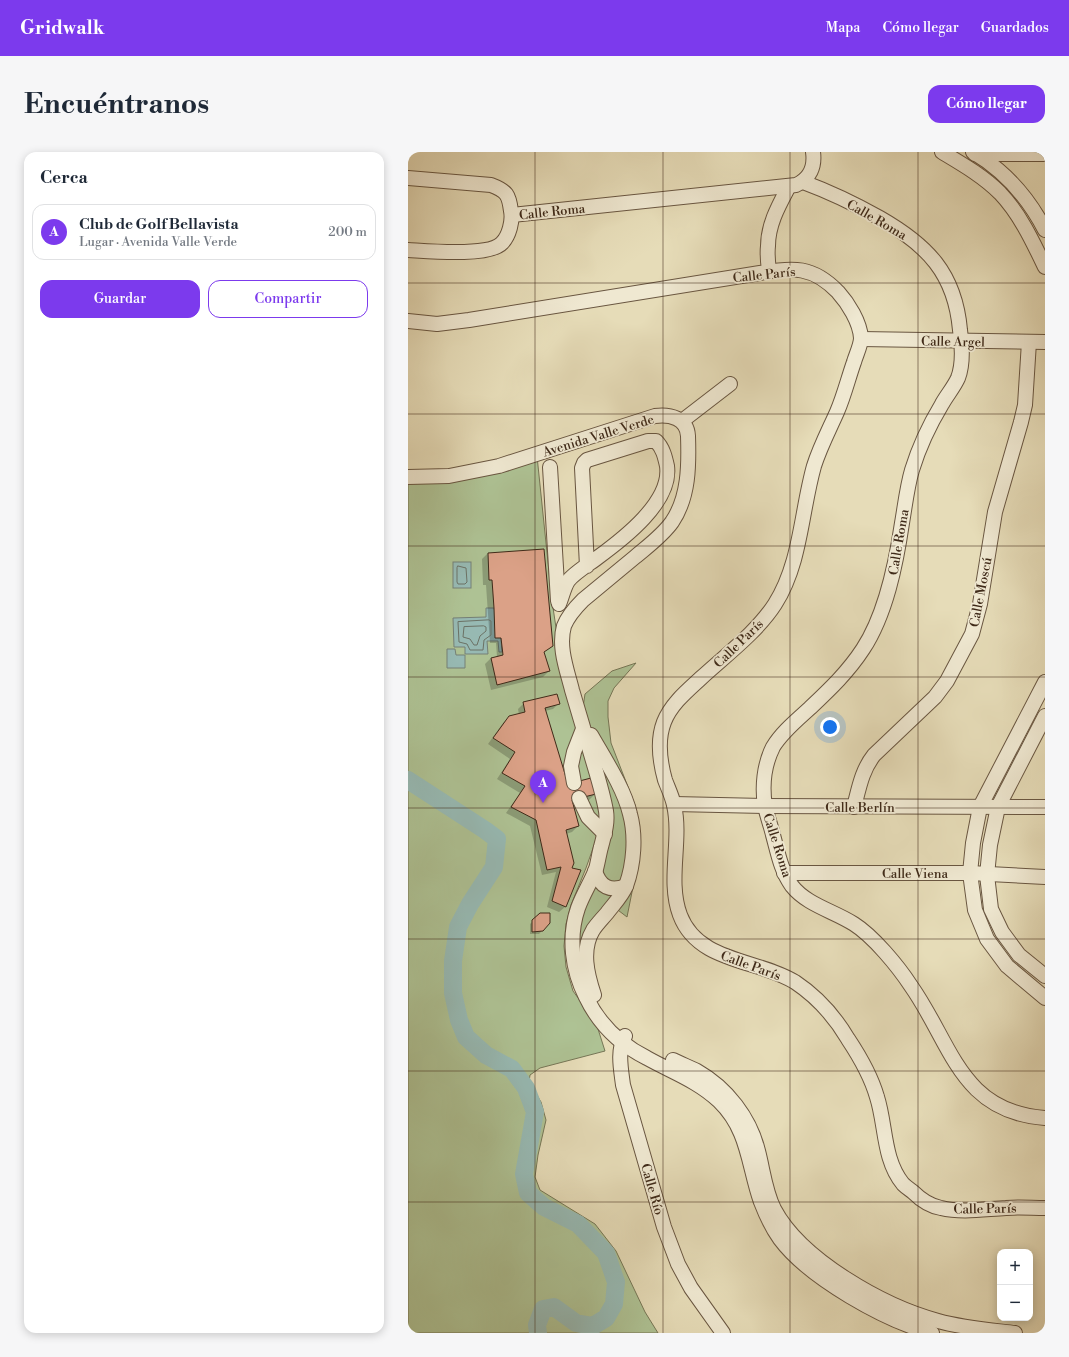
<!DOCTYPE html>
<html lang="es">
<meta charset="utf-8">
<style>
:root{--surface:#fff;--page:#f6f6f7;--text:#1f2937;--muted:#747a83;--line:#e0e1e3;--accent:#7c3aed}
body{margin:0;font-family:"Libre Bodoni",serif;background:var(--page);color:var(--text)}
.controls{position:absolute;right:12px;bottom:12px;display:grid;overflow:hidden;border-radius:8px;box-shadow:0 2px 10px #0003}
.controls button{width:36px;height:36px;display:grid;place-items:center;padding:0;border:0;border-bottom:1px solid var(--line);background:var(--surface);color:var(--text);font:20px sans-serif}
.you{position:absolute;left:422px;top:575px;width:14px;height:14px;margin:-10px;border:3px solid #fff;border-radius:50%;background:#1a73e8;box-shadow:0 0 0 6px #1a73e833}
.badge{display:grid;place-items:center;width:26px;height:26px;border-radius:50%;background:var(--accent);color:#fff;font-size:13px;font-weight:700}
.pin{position:absolute;translate:-50% -33px;filter:drop-shadow(0 1px 2px #0008)}
.pin::after{content:'';position:absolute;top:21px;width:14px;height:12px;background:inherit;clip-path:polygon(0 0,100% 0,50% 100%)}
.list{margin:0;padding:0;list-style:none}
h2{display:flex;justify-content:space-between;align-items:center;height:52px;margin:0;padding:0 16px;font-size:17px}
h2 small{font-size:13px;font-weight:400;color:var(--muted)}
.list li{display:grid;grid-template-columns:26px 1fr auto;gap:12px;align-items:center;box-sizing:border-box;height:56px;margin:0 8px 8px;padding:0 8px;border:1px solid var(--line);border-radius:12px}
.list b{display:block;font-size:15px;white-space:nowrap}
.list p{margin:0;font-size:13px;white-space:nowrap;color:var(--muted)}
.list em{font-size:13px;font-style:normal;color:var(--muted)}
.actions{display:flex;gap:8px;padding:12px 16px}
.actions a{flex:1;padding:9px 0;border:1px solid var(--accent);border-radius:12px;text-align:center;font-size:14px;color:var(--accent)}
.actions .main{background:var(--accent);color:#fff}
.map{position:relative;flex:none;width:637px;height:1181px;overflow:hidden;border-radius:12px}
header{display:flex;align-items:center;gap:24px;box-sizing:border-box;height:56px;padding:0 20px;background:var(--accent);color:#fff}
header strong{font-size:19px}
nav{display:flex;gap:22px;margin-inline-start:auto;font-size:14px}
.intro{display:flex;align-items:center;justify-content:space-between;box-sizing:border-box;height:96px;padding:0 24px}
h1{margin:0;font-size:28px}
.button{padding:10px 18px;border-radius:12px;background:var(--accent);color:#fff;font-size:14px;font-weight:700}
main{display:flex;gap:24px;padding:0 24px}
aside{flex:1;background:var(--surface);border-radius:12px;box-shadow:0 2px 10px #0003}
.map>svg:first-child{display:block}
.green{fill:#aec294;stroke:#767656}
.water{fill:#97bab4;stroke:#748076}
.shadow{fill:#0003}
.lines{fill:none;stroke-linecap:round;stroke-linejoin:round}
.shore{stroke:#6b7266;stroke-width:1}
.river{stroke:#97bab4;stroke-width:18}
.building{fill:#dba187;stroke:#3f2a19}
.minor-casing{stroke:#695641;stroke-width:16}
.minor{stroke:#efe8d1;stroke-width:14}
.grid{fill:none;stroke:#3f2a19;stroke-width:1;stroke-opacity:0.55}
.labels{text-anchor:middle;stroke-width:3.5;stroke-linejoin:round;paint-order:stroke}
.street-label{font-size:13px;fill:#3f2a19;stroke:#efe8d1}
</style>
<header>
<strong>Gridwalk</strong>
<nav><a>Mapa</a><a>Cómo llegar</a><a>Guardados</a></nav>
</header>
<div class="intro"><h1>Encuéntranos</h1><a class="button">Cómo llegar</a></div>
<main>
<aside>
<h2>Cerca<small></small></h2>
<ul class="list">
<li><span class="badge">A</span><div><b>Club de Golf Bellavista</b><p>Lugar · Avenida Valle Verde</p></div><em>200 m</em></li>
</ul>
<div class="actions"><a class="main">Guardar</a><a>Compartir</a></div>
</aside>
<div class="map">
<svg width="637" height="1181" viewBox="0 0 637 1181">
<rect width="100%" height="100%" fill="#e6dcb8"/>
<filter id="stains"><feTurbulence type="fractalNoise" baseFrequency=".005" numOctaves="4"/><feColorMatrix values="0 0 0 0 .2 0 0 0 0 .09 0 0 0 0 .02 0 0 0 .5 -.17"/></filter>
<radialGradient id="worn" r=".72"><stop offset=".6" stop-color="#630" stop-opacity="0"/><stop offset="1" stop-color="#630" stop-opacity=".3"/></radialGradient>
<g class="green">
<path d="M129,304l15,145 6,40 40,158 2,17 -3,21 -11,31 -15,37 -5,19 -2,22 2,21 7,24 19,26 6,12 7,22 -65,17 -10,7 -1,7 12,20 5,18 -8,35 -3,22 5,13 55,34 21,27 29,61 13,21h-250v-553l59,37 -59,-40v-297z"/>
<path d="M228,511l-22,25 -6,13v16l3,26 24,62 4,30 -1,27 -11,55 -17,-13 -33,65 2,-60 23,-31 5,-44 -25,-120 3,-20 27,-23z"/>
</g>
<g class="water">
<rect x="45" y="410" width="18" height="26"/>
<path d="M78,456h8l7,30 1,14h-3l-1,-11h-11l1,13h-23v-7h-11l-1,-29 33,-1z"/>
<path d="M39,497h8l1,6h9v13h-18z"/>
</g>
<g class="shadow">
<path d="M80,401l64,92 -9,8 6,18 -6,6 -52,13 -6,-26 6,-6 6,-1 -1,-14h-6l-4,-58h-3l-1,-26z"/>
<path d="M116,551h35l-6,6 -8,2 22,75 28,8 -6,6 -17,4 6,22 -6,6 -6,2 4,34 -5,39 -6,5 -12,-5 9,-35 -14,3 -12,-49 -24,-13 14,-20 -23,-14 13,-20 -22,-15 15,-21 6,-6 10,-2 -1,-6z"/>
<path d="M125,769l16,2 -10,11h-9v-10z"/>
</g>
<g class="lines">
<g class="shore">
<path d="M50,414l8,2 1,14 -2,2h-7l-1,-2v-14z"/>
<path d="M81,468l2,1v14l-7,5 -1,10h-13l-3,-6 -8,-2 -1,-20z"/>
<path d="M76,474l2,1v4l-6,5 -3,9h-3l-4,-6 -7,-2 1,-10z"/>
</g>
<path class="river" d="M0,628l77,50 12,9 -3,28 -24,37 -12,23 -5,34v32l6,27 7,17 20,18 26,14 14,19 9,24 -11,62 4,19 16,14 34,17 28,29 10,29 -2,22 -8,14 -13,8 -17,-3 -22,-16 -11,2 -6,16 1,8"/>
</g>
<g class="building">
<path d="M136,397l9,97 -9,6 6,19 -53,14 -6,-27 12,-3 -2,-17h-6l-1,-30 -2,-28h-3l-1,-27z"/>
<path d="M149,542l3,10 -15,4 23,76 23,-6 5,16 -24,6 7,26 -13,4 8,33 -2,5 9,2 -15,37 -14,-6 9,-34 -14,3 -11,-50 -25,-13 14,-21 -23,-13 13,-21 -22,-14 16,-22 16,-4 -2,-10z"/>
<path d="M132,761h10v10l-7,8 -11,1v-12z"/>
</g>
<g class="lines">
<g class="minor-casing">
<g id="minor">
<path d="M534,0c20,12 41,24 58,41 20,21 33,49 45,74"/>
<path d="M565,0c32,19 55,45 72,78"/>
<path d="M567,2h70"/>
<path d="M0,26l83,7c16,6 18,10 20,26 2,10 -2,25 -9,32 -13,14 -75,8 -94,7"/>
<path d="M395,30c27,10 52,22 77,36 47,27 75,55 80,112 2,14 3,35 -2,48 -4,9 -11,17 -16,26 -12,20 -23,43 -30,66 -5,17 -7,36 -10,53 -6,41 -16,91 -39,126 -15,23 -33,40 -53,59 -13,12 -28,24 -37,39 -9,18 -11,40 -8,59 2,10 6,20 8,29 5,18 8,36 19,51 15,19 42,25 62,38 19,12 44,42 57,62 41,58 49,126 134,132"/>
<path d="M104,63l284,-30c14,-6 19,-19 17,-33"/>
<path d="M361,119c-1,-8 -2,-17 -1,-25 0,-22 11,-41 21,-60"/>
<path d="M0,169l29,3 32,-4 291,-47c33,-6 53,-7 78,19 10,11 22,30 23,46 0,7 -5,17 -7,24 -6,17 -10,34 -17,50 -8,18 -17,35 -23,54 -13,46 -13,97 -39,138 -18,28 -49,51 -74,74 -14,13 -30,26 -37,44 -7,18 -4,40 1,58 3,8 7,16 9,25 8,36 -7,75 6,110 18,48 78,44 115,67 21,14 40,35 53,57 12,18 23,37 29,58 9,28 6,63 26,87 3,3 6,5 10,8 7,7 17,14 28,16 21,5 44,1 65,0 13,-1 26,0 39,0"/>
<path d="M453,187l184,3"/>
<path d="M274,269l48,-37"/>
<path d="M142,315l8,134"/>
<path d="M0,325l41,-1 50,-10 156,-50c15,-2 32,2 33,20 1,29 1,61 -16,86 -10,14 -24,24 -37,35 -18,15 -35,29 -52,43 -8,8 -15,16 -19,26 -6,21 3,44 8,64 7,24 14,48 21,71 5,17 10,33 13,50 2,12 -2,24 -5,36 -2,7 -3,15 -5,22 -5,13 -13,25 -18,39 -10,29 -6,62 8,89 13,27 35,48 61,61 25,14 51,23 72,43 30,29 29,64 42,101 5,13 11,26 19,37 29,39 106,82 152,94"/>
<path d="M151,452c3,-7 5,-17 9,-23 6,-8 21,-17 29,-23 26,-19 75,-56 70,-92 -2,-9 -4,-18 -11,-25h-8l-61,19 -3,3 -2,5 5,98"/>
<path d="M637,530l-65,125 -7,36 -3,30 5,37 12,29 20,27 38,32"/>
<path d="M637,564l-47,91 -8,38 -3,30 4,34 11,23 17,23 26,21"/>
<path d="M183,583c13,23 33,53 39,79 6,22 4,50 -4,72 -4,10 -13,19 -19,27 -5,6 -10,11 -14,17 -12,20 -6,44 1,65"/>
<path d="M166,631l-3,-17 3,-14 9,-23"/>
<path d="M171,646l9,19 17,17"/>
<path d="M266,652l91,2 280,1"/>
<path d="M446,655c5,-19 8,-37 20,-52l61,-58 12,-16 25,-47 8,-30 15,-92 26,-90 4,-17 4,-63"/>
<path d="M187,719c5,16 15,21 31,15"/>
<path d="M376,721h186l75,4"/>
<path d="M217,884c-8,15 -4,33 -2,49l41,142 14,37 13,24 32,45"/>
<path d="M265,908c8,4 16,7 24,11 30,17 53,47 61,80 5,19 7,40 16,58 27,51 109,97 164,112 25,7 51,9 77,12"/>
</g>
</g>
<use href="#minor" class="minor"/>
</g>
<path class="grid" d="M127,0v1181M255,0v1181M382,0v1181M510,0v1181M0,131h637M0,262h637M0,394h637M0,525h637M0,656h637M0,787h637M0,919h637M0,1050h637"/>
<g class="labels">
<g class="street-label">
<text transform="translate(144 59) rotate(-6)" y="5">Calle Roma</text>
<text transform="translate(469 67) rotate(30)" y="5">Calle Roma</text>
<text transform="translate(356 122) rotate(-6)" y="5">Calle París</text>
<text transform="translate(545 189) rotate(1)" y="5">Calle Argel</text>
<text transform="translate(190 283) rotate(-17)" y="5">Avenida Valle Verde</text>
<text transform="translate(490 390) rotate(-80)" y="5">Calle Roma</text>
<text transform="translate(572 440) rotate(-79)" y="5">Calle Moscú</text>
<text transform="translate(330 491) rotate(-44)" y="5">Calle París</text>
<text x="452" y="660">Calle Berlín</text>
<text transform="translate(370 693) rotate(72)" y="5">Calle Roma</text>
<text x="507" y="726">Calle Viena</text>
<text transform="translate(343 813) rotate(20)" y="5">Calle París</text>
<text transform="translate(245 1037) rotate(74)" y="5">Calle Río</text>
<text transform="translate(577 1056) rotate(-1)" y="5">Calle París</text>
</g>
</g>
<rect width="100%" height="100%" filter="url(#stains)"/>
<rect width="100%" height="100%" fill="url(#worn)"/>
</svg>
<div class="controls">
<button>+</button>
<button>−</button>
</div>
<div class="you"></div>
<div class="pin badge" style="left:135px;top:651px">A</div>
</div>
</main>
